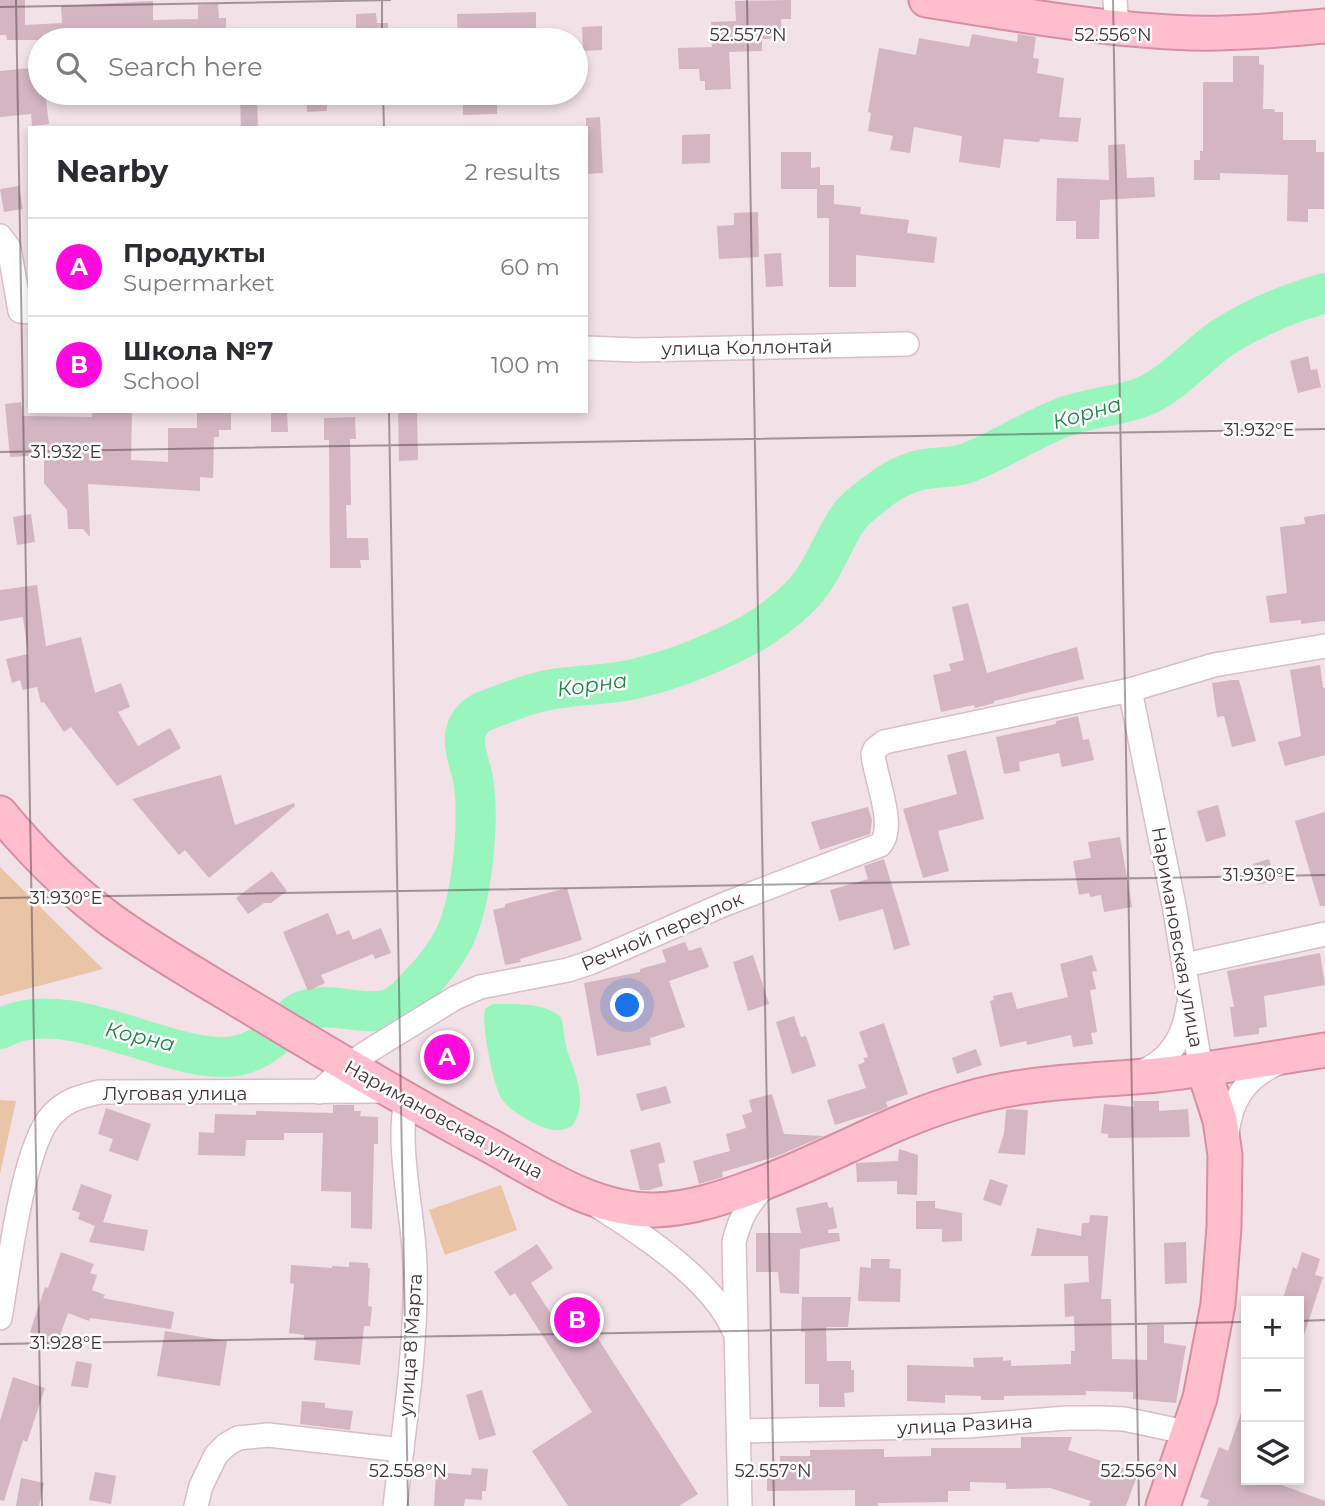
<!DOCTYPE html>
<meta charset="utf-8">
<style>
:root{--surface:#fff;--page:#f2f2f3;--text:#2b2b33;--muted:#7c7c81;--line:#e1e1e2;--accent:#ff0bdd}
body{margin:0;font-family:Montserrat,sans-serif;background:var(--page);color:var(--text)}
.controls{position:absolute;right:21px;bottom:21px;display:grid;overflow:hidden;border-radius:0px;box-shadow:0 4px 10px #0003}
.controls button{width:63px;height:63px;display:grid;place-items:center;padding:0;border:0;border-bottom:2px solid var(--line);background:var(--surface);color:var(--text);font:35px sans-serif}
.you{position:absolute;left:628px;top:1006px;width:24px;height:24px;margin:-18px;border:5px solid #fff;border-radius:50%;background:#1a73e8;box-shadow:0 0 0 10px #1a73e833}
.badge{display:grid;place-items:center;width:46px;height:46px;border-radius:50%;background:var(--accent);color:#fff;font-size:23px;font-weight:700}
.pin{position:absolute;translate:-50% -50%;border:4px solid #fff;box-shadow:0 2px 7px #0006}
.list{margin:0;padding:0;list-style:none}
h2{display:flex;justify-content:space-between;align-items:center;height:91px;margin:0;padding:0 28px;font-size:30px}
h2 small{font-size:23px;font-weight:400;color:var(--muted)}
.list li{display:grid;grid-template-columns:46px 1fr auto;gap:21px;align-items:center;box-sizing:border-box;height:98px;padding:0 28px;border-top:2px solid var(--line)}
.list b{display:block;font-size:26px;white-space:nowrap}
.list p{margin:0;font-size:23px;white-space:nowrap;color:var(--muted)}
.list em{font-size:23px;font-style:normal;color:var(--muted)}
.icon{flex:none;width:38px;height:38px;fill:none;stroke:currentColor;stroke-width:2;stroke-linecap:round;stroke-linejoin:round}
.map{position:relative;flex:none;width:1325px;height:1506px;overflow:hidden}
.search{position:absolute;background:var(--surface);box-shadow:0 4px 10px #0003;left:28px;top:28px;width:560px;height:77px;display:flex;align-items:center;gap:18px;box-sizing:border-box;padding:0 24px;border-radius:38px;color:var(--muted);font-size:26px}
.panel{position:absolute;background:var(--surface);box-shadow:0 4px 10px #0003;left:28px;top:126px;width:560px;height:287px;border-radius:0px}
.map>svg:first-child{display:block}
.green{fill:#eac4a6}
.water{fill:#97f5bd}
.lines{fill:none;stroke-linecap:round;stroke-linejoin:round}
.river{stroke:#97f5bd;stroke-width:40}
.building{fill:#d3b6c2}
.street-casing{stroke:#d9bdc7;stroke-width:26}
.secondary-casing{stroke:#d88fa3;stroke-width:37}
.street{stroke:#fff;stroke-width:23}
.secondary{stroke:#ffbece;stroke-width:33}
.ticks{fill:none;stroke:#433239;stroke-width:2;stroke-opacity:0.45}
.labels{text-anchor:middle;stroke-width:5;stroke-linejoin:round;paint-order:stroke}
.street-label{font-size:19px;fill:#433239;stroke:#fff}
.water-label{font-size:21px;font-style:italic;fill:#1e8448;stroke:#fff}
.ticks-label{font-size:18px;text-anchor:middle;fill:#433239;stroke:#fff;stroke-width:5;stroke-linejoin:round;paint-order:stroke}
</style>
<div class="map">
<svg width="1325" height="1506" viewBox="0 0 1325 1506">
<rect width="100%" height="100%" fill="#f2e1e6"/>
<g class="green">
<path d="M0,867l103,102 -103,27z"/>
<path d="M0,1100l16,1 -16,73z"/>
<path d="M501,1185l16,45 -72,25 -16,-45z"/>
</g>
<path class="water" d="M493,1004c21,0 51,-2 68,13 3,10 3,22 6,33 8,24 22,52 5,76 -5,2 -10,5 -16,4 -14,0 -47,-19 -55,-32 -8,-16 -20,-72 -16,-89z"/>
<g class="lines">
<path class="river" d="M0,1029c64,-36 161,31 227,28 21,-1 38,-11 53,-26 8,-8 14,-18 26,-21 27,-9 58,8 86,-2 10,-4 19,-14 26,-22 14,-14 27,-30 36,-48 18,-37 25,-112 20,-153 -2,-21 -19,-46 -1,-66 7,-8 20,-11 30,-15 19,-7 38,-14 58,-16 26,-4 52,-3 77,-10 34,-8 74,-24 105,-40 21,-10 54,-35 67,-53 16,-21 24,-47 39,-68 7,-10 22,-20 32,-28 10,-8 26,-16 39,-19 17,-4 33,-1 50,-8 32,-13 62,-33 94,-45 26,-10 60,-11 83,-22 28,-13 50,-40 75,-57 31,-20 68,-35 103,-45"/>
</g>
<g class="building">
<path d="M0,0h25v25l37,-2 -1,-17 92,-5v19l45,-1v-14l20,-1 1,14h7v20h-7v2h-212l-1,-5h-6z"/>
<path d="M791,0v19h-10l1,19 -20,1v12l-33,1 2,37 -26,1v-9h-5l-1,-12h-20l-1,-21 34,-1 -1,-25 25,-1 -1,-20z"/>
<path d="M536,12v28h-78l-1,-26z"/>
<path d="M376,13l1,10h11v17h-32v-26z"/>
<path d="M602,26v24l-19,1 -1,-24z"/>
<path d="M972,34l45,8 1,-8 18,3 -3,21 6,1 -2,14 27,5 -5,39 22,1 -3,24 -38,-3 -1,3 -35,-3 -4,29 -41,-6 3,-26 -48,-9 -4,26 -20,-3 3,-14 -25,-5 3,-18 -3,-1 11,-64 37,7 3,-17 50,9z"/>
<path d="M1233,56h26v8l5,1 -1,44h11l1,3h8v28h33v12h8v57h-16v13l-21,-1 1,-46 -68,-2v7h-26v-20h6v-9h3v-69h30z"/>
<path d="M40,67v26h5l4,31 -17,2 -1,-12 -31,3v-46z"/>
<path d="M306,93h20l1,18 -20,1z"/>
<path d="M463,93h34v21l-34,1z"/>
<path d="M257,98l1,30h-17l-1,-29z"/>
<path d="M600,117l3,56 -17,1v-56z"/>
<path d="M710,134v29l-28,1v-29z"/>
<path d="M1125,144l2,34 27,-1 1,20 -55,3 -1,39h-23v-18h-20l1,-43 52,2 -1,-35z"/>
<path d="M781,152h30v16l9,-1v18h14v19l27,3 -1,7 49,6 -2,13 30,4 -3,26 -78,-8v32h-27v-69h-12v-29h-36z"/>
<path d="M19,186l4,23 -19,3 -4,-23z"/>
<path d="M758,212l1,45 -40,2 -2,-33 17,-1v-12z"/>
<path d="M781,253l2,33 -17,1 -2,-33z"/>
<path d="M1308,356l3,14 6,-1 4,18 -23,6 -8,-32z"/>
<path d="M21,402l2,14 69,1v-5h40l-1,48 37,2v-34h29v-17h34v19h-12v7h-5l-1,41 -13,-1v14l-112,-7 2,53 -7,-8h-15l-1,-19 -23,-27v-28l-34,2 -5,-53z"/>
<path d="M271,411h16l1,21h-17z"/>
<path d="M398,411h19l1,49 -19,1z"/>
<path d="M355,417l1,22h-6l1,66h-5l1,33h21l1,22h-9l1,8h-31l-1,-128h-5v-22z"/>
<path d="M31,514l4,28 -18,3 -4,-28z"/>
<path d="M1325,514v107l-24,3v-4l-31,3 -4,-27 21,-3 -7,-66 25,-3 -1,-7z"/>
<path d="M37,585l9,61 35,-9 14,56 26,-10 9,24 -12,5 20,34 32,-18 11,20 -64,38 -46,-59 -7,5 -20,-30 -3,1 -4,-16 -14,3 -3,-10 -8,3 -6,-24 22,-5 -5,-37 -23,4v-31z"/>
<path d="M968,603l19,70 90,-26 7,32 -90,22v2l-19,5 -1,-3 -33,7 -8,-37 18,-4 -2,-7 15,-4 -12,-53z"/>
<path d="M1320,665l3,23 2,-1v68l-40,11 -7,-24 23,-6 -11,-66z"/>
<path d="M1232,680h7l17,61 -24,6 -8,-31 -7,1 -5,-34z"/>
<path d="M1078,716l5,24 6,-1 5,21 -32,7 -3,-14 -40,9 1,9 -16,3 -8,-37 60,-13v-3z"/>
<path d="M966,750l18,69 -46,12 11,40 -26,7 -20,-69 54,-15 -10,-39z"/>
<path d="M221,775l14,50 59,-22 1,3 -86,72 -24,-28 -6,5 -47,-56z"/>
<path d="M1218,805l8,31 -20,6 -9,-31z"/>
<path d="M868,807l4,13 -2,14 -50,16 -9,-28z"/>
<path d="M1325,812v94h-5l-25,-85z"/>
<path d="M1120,837l12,70 -28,5 -3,-17 -11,2 -1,-4 -10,2 -6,-34 18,-3 -3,-16z"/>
<path d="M884,859l26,86 -16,5 -11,-41 -44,12 -9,-31 38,-11 -4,-13z"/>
<path d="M1269,859l6,21 -17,5 -5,-21z"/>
<path d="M272,871l15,20 -16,12h-7l-16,11 -12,-16z"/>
<path d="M567,888l15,52 -62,19 1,3 -16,3 -12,-55 12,-3v-3z"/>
<path d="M328,913l9,22 12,-5 4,10 28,-12 10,25 -16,6 -2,-5 -52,21 4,8 -17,8 -25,-59z"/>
<path d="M685,942l4,9 12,-4 8,20 -40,14 16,46 -35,11 1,7 -54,11 -13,-73 56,-11v-3l26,-7 -4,-12z"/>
<path d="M1320,953l5,32 -61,11 3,31 -8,1v6l-25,3 -4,-30h4l-7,-36z"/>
<path d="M753,955l16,49 -21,7 -15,-49z"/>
<path d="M1092,955l5,16 -5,1 4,17 -6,1 7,42 -6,1 2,11 -20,3 -2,-12 -44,10 -1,-4 -26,6 -10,-46 4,-1 -1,-4 19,-4 5,17 51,-12 -8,-33z"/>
<path d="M794,1016l7,21 5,-1 10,30 -24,8 -16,-52z"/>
<path d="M884,1023l24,71 -22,8 2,5 -12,5 -41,13 -8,-25 39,-12 -8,-23 7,-3 -2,-4 5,-1 -9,-25z"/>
<path d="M452,1032l20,13 -6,10 6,4 -13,21 -35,-21 14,-23 8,5z"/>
<path d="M976,1049l6,16 -25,9 -5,-16z"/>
<path d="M666,1086l5,17 -30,8 -5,-17z"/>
<path d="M772,1094l12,40 40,2 -49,21 -53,15 1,5 -24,7 -6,-23 37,-10 -4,-17 20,-6 -4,-13 10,-3 -3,-12z"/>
<path d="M1133,1101h26v10l29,-2 2,28 -82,1v-4l-7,-1 3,-29 30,3z"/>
<path d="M333,1105h21v6h7l-1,5 18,1v27h-4l-2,85 -21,-1v-36l-30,-1 2,-58h-39v7h-38l-1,16 -47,-1 1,-23 15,1 1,-19 41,1v-4l77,2z"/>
<path d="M106,1108l45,16 -13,37 -29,-10 4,-12 -15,-5z"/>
<path d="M1011,1109l17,1 -3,45 -27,-2 6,-20 2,-23z"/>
<path d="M660,1142l5,20 -7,2 5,22 -14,4h-9l-10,-40z"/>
<path d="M899,1149l19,6 -1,40 -20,-1v-13l-40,1 -1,-19 42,-2z"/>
<path d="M990,1179l18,6 -7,21 -18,-6z"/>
<path d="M81,1184l31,11 -9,27 45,8 -4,21 -55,-9 6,-16 -17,-7 2,-6 -8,-3z"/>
<path d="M916,1201h19v7l27,5v28l-20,1v-13h-26z"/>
<path d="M827,1202l2,6 4,-1 4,21 -9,2v3h11l1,8 -40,8 -1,45 -19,-1 -2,-21h-22v-39h45l-5,-25z"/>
<path d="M1090,1215l18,1 -7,83h10l1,60 35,1v-35h17v18l22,3 -10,57 -43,-4v-7l-47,-1v4l-82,1v4h-23v-4l-36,-1v8l-38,-2v-36l67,2 -1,-9 30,-1v4l8,-1v6l60,-2v-13h4l-1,-35 -9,1 -1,-33 25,-2 -1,-26h-57l6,-28 44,8 1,-13h7z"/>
<path d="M1186,1242l1,41 -22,1 -1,-41z"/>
<path d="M537,1244l16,24 -22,15 24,37 22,-14 121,188 -19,12h-111l-36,-55 60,-39 -77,-119 -5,3 -16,-24z"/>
<path d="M61,1252l33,12 -4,9 7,2 -5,15 13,5 -2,3 71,14 -3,17 -81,-11 -1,3 -21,-8 -12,34 -23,-8 2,-5 -5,-2 15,-45 3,1z"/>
<path d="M1302,1252l18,7 -5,16 8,2 -21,64h-3v-40h-17l11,-34 4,2z"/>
<path d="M871,1259h19l-1,9 12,1 -1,33 -42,-1 2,-34 11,1z"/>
<path d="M349,1262l19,1v5h2l-2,38 4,1 -2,19h-6l-4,39 -46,-5 2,-19 -12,-1v-5l-15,-2 5,-49 -4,-1 1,-18 41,3v-2l17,1z"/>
<path d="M802,1297h49l-3,30h-22l1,34h24v9h3v22l-10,1 1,14h-26v-23h-14v-52h-4z"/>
<path d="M165,1331l62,10 -7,45 -63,-10z"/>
<path d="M76,1361l16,3 -4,24 -17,-2z"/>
<path d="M13,1377l32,11 -18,54 -4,-2 -19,61 -4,-1v-79z"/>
<path d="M482,1390l14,45 -17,5 -13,-45z"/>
<path d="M302,1401l23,2v5l28,3 -3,19 -50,-6z"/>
<path d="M1243,1407l3,1v72h22l57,21v5h-118l2,-6 -9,-3 19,-50 9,4z"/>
<path d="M1021,1437h51l-4,13 70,23 -12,33h-37l2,-5 -41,-13 -44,1v-6l-36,-1v9h-22v11l-70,1v3h-23v-16l-88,1v-26h13v-9h30v-6l74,-1v8l47,-1v-8h90z"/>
<path d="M472,1468l16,1 -2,22h-4v9l-17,-1 -1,7h-30l2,-34 35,3z"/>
<path d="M95,1472l21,4 -5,28 -22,-4z"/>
<path d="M21,1478l23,5 -5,23h-23z"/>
</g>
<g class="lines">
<g class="street-casing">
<g id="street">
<path d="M1115,0l2,28"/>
<path d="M0,236l9,12 11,63 10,1"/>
<path d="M586,348l50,2 271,-6"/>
<path d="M1185,965l140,-31"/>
<path d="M1204,1070l-6,-18 -24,-147 -44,-215 84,-25 111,-19"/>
<path d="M1141,1072c28,-11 43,-35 47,-65"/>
<path d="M319,1092l28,-26 25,-17 83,-51 25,-11 88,-17 24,-8 133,-58 155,-59c17,-18 -5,-67 -7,-91l2,-5 9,-7 246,-52"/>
<path d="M1227,1135c3,-34 18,-57 49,-71"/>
<path d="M599,1207c44,28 113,73 134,122"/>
<path d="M0,1318c8,-45 23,-173 52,-203 14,-15 27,-18 47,-23l290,-1"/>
<path d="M739,1431l228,-5 100,-8h33l24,1 66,14"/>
<path d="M196,1506l5,-20 15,-31 10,-10 12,-7 30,-3 134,15"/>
<path d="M395,1506c9,-79 22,-160 20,-240 -1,-51 -19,-117 -9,-165"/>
<path d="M740,1506l-6,-264c6,-24 14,-39 32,-57"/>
</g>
</g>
<g class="secondary-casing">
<g id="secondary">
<path d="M926,0c88,14 177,30 266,33 44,1 89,-3 133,-7"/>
<path d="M0,813c33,40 69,76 111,107 50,36 105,66 157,98 72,43 143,86 217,125 53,29 108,68 170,67 35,-1 68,-12 100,-24 72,-26 138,-67 212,-87 61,-18 127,-18 190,-24 56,-6 112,-16 168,-25"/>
<path d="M1163,1506l37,-108 18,-94 6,-77 1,-72 -5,-35 -16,-50"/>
</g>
</g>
<use href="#street" class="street"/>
<use href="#secondary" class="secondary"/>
</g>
<path class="ticks" d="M16,0l26,1506M382,0v40M747,0l27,1506M1113,0l26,1506M0,7l391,-7M383,93l1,35M389,411l19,1095M0,452l1325,-23M0,898l1325,-23M1299,1321l26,-1M0,1344l1246,-22"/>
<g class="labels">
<g class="street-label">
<text transform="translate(747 347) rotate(-1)" y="7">улица Коллонтай</text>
<text transform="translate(662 931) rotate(-23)" y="7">Речной переулок</text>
<text transform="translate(1178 937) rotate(80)" y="7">Наримановская улица</text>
<text x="175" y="1100">Луговая улица</text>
<text transform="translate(444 1119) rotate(29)" y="7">Наримановская улица</text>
<text transform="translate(410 1345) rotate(-86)" y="7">улица 8 Марта</text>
<text transform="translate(965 1424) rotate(-3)" y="7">улица Разина</text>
</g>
<g class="water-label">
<text transform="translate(1087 413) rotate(-16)" y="7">Корна</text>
<text transform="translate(592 685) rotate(-8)" y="7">Корна</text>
<text transform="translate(140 1037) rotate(13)" y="7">Корна</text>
</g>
</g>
<g class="ticks-label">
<text x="748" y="41">52.557°N</text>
<text x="1113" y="41">52.556°N</text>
<text x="1259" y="436">31.932°E</text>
<text x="66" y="458">31.932°E</text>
<text x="1259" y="881">31.930°E</text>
<text x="66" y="904">31.930°E</text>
<text x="66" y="1349">31.928°E</text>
<text x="408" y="1477">52.558°N</text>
<text x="773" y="1477">52.557°N</text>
<text x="1139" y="1477">52.556°N</text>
</g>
</svg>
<div class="controls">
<button>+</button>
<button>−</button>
<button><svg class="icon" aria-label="layers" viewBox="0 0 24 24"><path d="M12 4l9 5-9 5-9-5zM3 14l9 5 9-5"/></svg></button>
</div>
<div class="you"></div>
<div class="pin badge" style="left:447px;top:1057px">A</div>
<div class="pin badge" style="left:577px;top:1320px">B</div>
<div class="search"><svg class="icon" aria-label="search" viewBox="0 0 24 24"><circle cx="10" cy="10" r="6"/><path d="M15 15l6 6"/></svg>Search here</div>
<section class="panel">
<h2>Nearby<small>2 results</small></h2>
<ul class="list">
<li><span class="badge">A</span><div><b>Продукты</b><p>Supermarket</p></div><em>60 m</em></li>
<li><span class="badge">B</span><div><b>Школа №7</b><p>School</p></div><em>100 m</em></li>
</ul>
</section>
</div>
